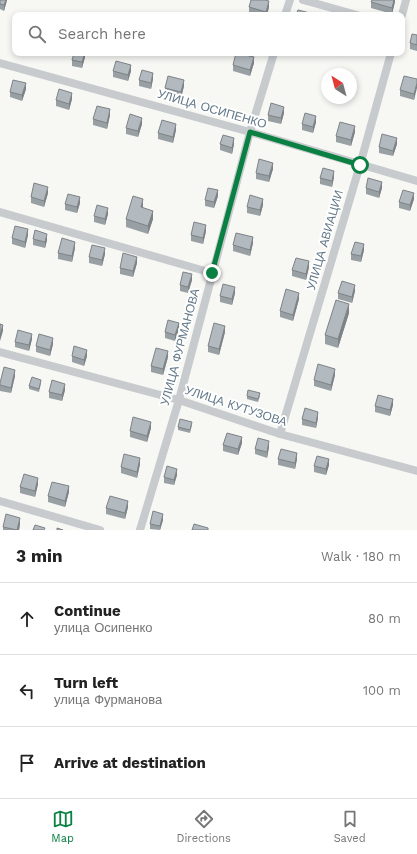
<!DOCTYPE html>
<meta charset="utf-8">
<style>
:root{--surface:#fff;--page:#f2f2f2;--text:#222;--muted:#767676;--line:#e0e0e0;--accent:#0b8043}
body{margin:0;font-family:"Work Sans",sans-serif;background:var(--page);color:var(--text)}
.compass{position:absolute;left:321px;top:68px;width:36px;height:36px;border-radius:50%;background:var(--surface);box-shadow:0 2px 6px #0003;rotate:324deg}
.stop{position:absolute;width:12px;height:12px;margin:-9px;border:3px solid #0b8043;border-radius:50%;background:#fff}
.stop.end{background:#0b8043;border-color:#fff;box-shadow:0 1px 4px #0008}
.list{margin:0;padding:0;list-style:none}
h2{display:flex;justify-content:space-between;align-items:center;height:52px;margin:0;padding:0 16px;font-size:17px}
h2 small{font-size:13px;font-weight:400;color:var(--muted)}
.list li{display:grid;grid-template-columns:26px 1fr auto;gap:12px;align-items:center;box-sizing:border-box;height:72px;padding:0 16px;border-top:1px solid var(--line)}
.list b{display:block;font-size:15px;white-space:nowrap}
.list p{margin:0;font-size:13px;white-space:nowrap;color:var(--muted)}
.list em{font-size:13px;font-style:normal;color:var(--muted)}
.icon{flex:none;width:22px;height:22px;fill:none;stroke:currentColor;stroke-width:2;stroke-linecap:round;stroke-linejoin:round}
.map{position:relative;flex:none;width:417px;height:530px;overflow:hidden}
.search{position:absolute;background:var(--surface);box-shadow:0 2px 6px #0003;left:12px;right:12px;top:12px;height:44px;display:flex;align-items:center;gap:10px;box-sizing:border-box;padding:0 14px;border-radius:8px;color:var(--muted);font-size:15px}
.sheet{height:268px;background:var(--surface)}
nav{display:flex;justify-content:space-around;align-items:center;box-sizing:border-box;height:56px;border-top:1px solid var(--line);background:var(--surface);font-size:11px;color:var(--muted)}
nav a{display:grid;justify-items:center;gap:2px}
nav .on{color:var(--accent)}
.map>svg:first-child{display:block}
.lines{fill:none;stroke-linecap:round;stroke-linejoin:round}
.street{stroke:#c7cbce;stroke-width:8}
.wall{fill:#99a0a4}
.shaded-wall{fill:#7d8286}
.building{fill:#b2babf;stroke:#7d8286}
.route{stroke:#0b8043;stroke-width:5}
.labels{text-anchor:middle;stroke-width:4;stroke-linejoin:round;paint-order:stroke}
.street-label{font-size:12px;fill:#637888;stroke:#fff}
</style>
<div class="map">
<svg width="417" height="530" viewBox="0 0 417 530">
<rect width="100%" height="100%" fill="#f7f7f4"/>
<g class="lines">
<g class="street">
<path d="M303,0l54,15"/>
<path d="M285,15l5,-15"/>
<path d="M402,15l4,-15"/>
<path d="M0,63l250,69 167,49"/>
<path d="M0,212l212,61"/>
<path d="M0,352l179,48 101,34 137,37"/>
<path d="M280,434l80,-269 31,-112"/>
<path d="M0,501l100,29"/>
<path d="M140,530l39,-130 71,-268 24,-79"/>
</g>
</g>
<g class="wall">
<path d="M0,0h7l-3,11 -4,-2z"/>
<path d="M395,0l-3,14 -21,-6v-6z"/>
<path d="M249,7h20l-2,8h-11l-7,-2z"/>
<path d="M417,35v16l-7,-2v-6z"/>
<path d="M85,53v4l-3,11 -10,-2v-6z"/>
<path d="M254,63l-4,13 -17,-5v-6z"/>
<path d="M113,71h18l-3,10 -15,-4z"/>
<path d="M153,79l-2,10 -12,-3v-6z"/>
<path d="M417,79l-3,21 -14,-4v-6z"/>
<path d="M184,86l-3,12 -16,-4v-6z"/>
<path d="M26,89l-4,12 -12,-4v-5z"/>
<path d="M72,99l-3,11 -13,-4v-6z"/>
<path d="M284,113l-3,11 -13,-3v-6z"/>
<path d="M110,115l-3,14 -14,-4v-6z"/>
<path d="M316,122l-3,11 -11,-3v-6z"/>
<path d="M142,124l-4,13 -12,-3v-6z"/>
<path d="M176,130l-3,13 -15,-4v-6z"/>
<path d="M355,132l-4,14 -15,-4v-6z"/>
<path d="M220,144h14l-2,10 -12,-4z"/>
<path d="M397,144l-4,12 -14,-3v-6z"/>
<path d="M273,169l-4,13 -13,-3v-6z"/>
<path d="M334,177l-2,10 -12,-3v-6z"/>
<path d="M366,188h16l-3,10 -13,-4z"/>
<path d="M48,193l-4,14 -13,-4v-6z"/>
<path d="M218,196l-4,12 -9,-2v-6z"/>
<path d="M414,199l-4,12 -11,-3v-6z"/>
<path d="M80,203l-3,10 -12,-3v-6z"/>
<path d="M263,205l-3,11 -13,-3v-6z"/>
<path d="M143,208l10,11 -5,15 -22,-7v-8z"/>
<path d="M108,214l-3,11 -11,-3v-6z"/>
<path d="M206,231l-3,13 -12,-3v-6z"/>
<path d="M28,235l-3,13 -13,-4v-6z"/>
<path d="M33,239l14,1 -2,8 -12,-3z"/>
<path d="M253,243l-3,13 -17,-5v-6z"/>
<path d="M75,248l-3,14 -14,-3v-6z"/>
<path d="M364,250l-3,12 -10,-2v-6z"/>
<path d="M105,254l-3,12 -13,-3v-6z"/>
<path d="M137,263l-4,14 -13,-3v-6z"/>
<path d="M309,267l-3,13 -14,-4v-6z"/>
<path d="M192,280l-4,13 -8,-2v-6z"/>
<path d="M355,291l-3,12 -14,-4v-6z"/>
<path d="M235,293l-3,12 -12,-3v-6z"/>
<path d="M299,299l-6,22 -13,-4v-6z"/>
<path d="M349,313l-11,35 -13,-4v-9z"/>
<path d="M179,329l-4,12 -10,-3v-6z"/>
<path d="M225,332l-6,23 -11,-3v-6z"/>
<path d="M32,339l-3,12 -14,-4v-5z"/>
<path d="M53,344l-3,12 -14,-4v-6z"/>
<path d="M72,356h15l-3,10 -12,-4z"/>
<path d="M168,357l-5,18 -12,-3v-6z"/>
<path d="M335,375l-4,16 -17,-5v-6z"/>
<path d="M15,376l-4,17 -11,-2v-8z"/>
<path d="M41,383l-2,9 -10,-3v-3z"/>
<path d="M65,390l-3,11 -13,-3v-6z"/>
<path d="M247,396h13l-2,6 -11,-3z"/>
<path d="M393,405l-3,11 -15,-4v-6z"/>
<path d="M318,418l-2,10 -14,-3v-6z"/>
<path d="M192,425l-2,8 -12,-3v-3z"/>
<path d="M151,428l-4,14 -17,-5v-6z"/>
<path d="M242,443l-4,12 -15,-4v-6z"/>
<path d="M269,447l-2,11 -12,-4v-5z"/>
<path d="M278,459h19l-2,10 -17,-4z"/>
<path d="M140,464l-3,14 -16,-5v-6z"/>
<path d="M329,465l-3,10 -12,-3v-6z"/>
<path d="M177,475l-3,10 -10,-2v-6z"/>
<path d="M38,484l-3,13 -15,-4v-6z"/>
<path d="M69,492l-4,15 -17,-5v-6z"/>
<path d="M128,507l-3,12 -19,-5v-6z"/>
<path d="M163,520l-3,10 -10,-1v-5z"/>
<path d="M20,524l-1,6h-16v-3z"/>
</g>
<g class="shaded-wall">
<path d="M6,0h1l-3,11v-6z"/>
<path d="M394,0h1v2l-3,12v-6z"/>
<path d="M269,1v6l-2,8h-1v-3z"/>
<path d="M85,53v4l-3,11v-6z"/>
<path d="M254,57v6l-4,13v-6z"/>
<path d="M131,65v6l-3,10v-6z"/>
<path d="M153,73v6l-2,10v-6z"/>
<path d="M184,80v6l-3,12v-6z"/>
<path d="M26,83v6l-4,12v-6z"/>
<path d="M417,83v5l-3,12v-6z"/>
<path d="M72,93v6l-3,11v-6z"/>
<path d="M284,107v6l-3,11v-6z"/>
<path d="M110,109v6l-3,14v-6z"/>
<path d="M316,116v6l-3,11v-6z"/>
<path d="M142,118v6l-4,13v-6z"/>
<path d="M176,124v6l-3,13v-6z"/>
<path d="M355,126v6l-4,14v-6z"/>
<path d="M234,138v6l-2,10v-6z"/>
<path d="M397,138v6l-4,12v-5z"/>
<path d="M273,163v6l-4,13v-6z"/>
<path d="M334,171v6l-2,10v-6z"/>
<path d="M382,182v6l-3,10v-6z"/>
<path d="M48,187v6l-4,14v-6z"/>
<path d="M218,190v6l-4,12v-6z"/>
<path d="M414,193v6l-4,12v-6z"/>
<path d="M80,197v6l-3,10v-6z"/>
<path d="M143,199v9l-2,-1z"/>
<path d="M263,199v6l-3,11v-6z"/>
<path d="M108,208v6l-3,11v-6z"/>
<path d="M153,211v8l-5,15v-8z"/>
<path d="M206,225v6l-3,13v-6z"/>
<path d="M28,229v6l-3,13v-6z"/>
<path d="M47,234v6l-2,8v-6z"/>
<path d="M253,237v6l-3,13v-6z"/>
<path d="M75,242v6l-3,14v-6z"/>
<path d="M364,244v6l-3,12v-6z"/>
<path d="M105,248v6l-3,12v-6z"/>
<path d="M137,257v6l-4,14v-6z"/>
<path d="M309,261v6l-3,13v-6z"/>
<path d="M192,274v6l-4,13v-6z"/>
<path d="M355,285v6l-3,12v-6z"/>
<path d="M235,287v6l-3,12v-6z"/>
<path d="M299,293v6l-6,22v-6z"/>
<path d="M349,304v9l-11,35v-9z"/>
<path d="M179,323v6l-4,12v-6z"/>
<path d="M3,325v6l-3,10v-6z"/>
<path d="M225,326v6l-6,23v-6z"/>
<path d="M32,334v5l-3,12v-6z"/>
<path d="M53,338v6l-3,12v-6z"/>
<path d="M87,350v6l-3,10v-6z"/>
<path d="M168,351v6l-5,18v-6z"/>
<path d="M335,369v6l-4,16v-6z"/>
<path d="M15,370v6l-4,17v-5z"/>
<path d="M65,384v6l-3,11v-6z"/>
<path d="M393,399v6l-3,11v-6z"/>
<path d="M318,412v6l-2,10v-5z"/>
<path d="M151,422v6l-4,14v-6z"/>
<path d="M242,437v6l-4,12v-6z"/>
<path d="M269,441v6l-2,11v-6z"/>
<path d="M297,453v6l-2,10v-6z"/>
<path d="M140,458v6l-3,14v-6z"/>
<path d="M329,459v6l-3,10v-6z"/>
<path d="M177,469v6l-3,10v-5z"/>
<path d="M38,478v6l-3,13v-6z"/>
<path d="M69,486v6l-4,15v-6z"/>
<path d="M128,501v6l-3,12v-6z"/>
<path d="M163,514v6l-3,10v-4z"/>
<path d="M20,518v6l-1,6h-2z"/>
</g>
<g class="building">
<path d="M0,0h6l-2,5 -4,-1z"/>
<path d="M251,0h14l4,1 -3,11 -17,-5z"/>
<path d="M372,0h22l-2,8 -21,-6z"/>
<path d="M298,10l12,3 -1,2h-13z"/>
<path d="M412,34l5,1v10l-7,-2z"/>
<path d="M74,53h11l-3,9 -10,-2z"/>
<path d="M236,53l18,4 -4,13 -17,-5z"/>
<path d="M116,61l15,4 -3,10 -15,-4z"/>
<path d="M142,70l11,3 -2,10 -12,-3z"/>
<path d="M168,76l16,4 -3,12 -16,-4z"/>
<path d="M404,76l13,3v4l-3,11 -14,-4z"/>
<path d="M13,80l13,3 -4,12 -12,-3z"/>
<path d="M59,89l13,4 -3,11 -13,-4z"/>
<path d="M271,103l13,4 -3,11 -13,-3z"/>
<path d="M97,106l13,3 -3,14 -14,-4z"/>
<path d="M305,113l11,3 -3,11 -11,-3z"/>
<path d="M130,114l12,4 -4,13 -12,-3z"/>
<path d="M162,120l14,4 -3,13 -15,-4z"/>
<path d="M340,122l15,4 -4,14 -15,-4z"/>
<path d="M382,134l15,4 -4,13 -14,-4z"/>
<path d="M223,135l11,3 -2,10 -12,-4z"/>
<path d="M259,159l14,4 -4,13 -13,-3z"/>
<path d="M323,168l11,3 -2,10 -12,-3z"/>
<path d="M368,178l14,4 -3,10 -13,-4z"/>
<path d="M34,183l14,4 -4,14 -13,-4z"/>
<path d="M208,188l10,2 -4,12 -9,-2z"/>
<path d="M403,190l11,3 -4,12 -11,-3z"/>
<path d="M68,194l12,3 -3,10 -12,-3z"/>
<path d="M250,195l13,4 -3,11 -13,-3z"/>
<path d="M133,196l10,3 -2,8 12,4 -5,15 -22,-7z"/>
<path d="M97,205l11,3 -3,11 -11,-3z"/>
<path d="M194,222l12,3 -3,13 -12,-3z"/>
<path d="M15,226l13,3 -3,13 -13,-4z"/>
<path d="M35,230l12,4 -2,8 -12,-3z"/>
<path d="M236,233l17,4 -3,13 -17,-5z"/>
<path d="M62,238l13,4 -3,14 -14,-3z"/>
<path d="M355,242l9,2 -3,12 -10,-2z"/>
<path d="M92,245l13,3 -3,12 -13,-3z"/>
<path d="M123,253l14,4 -4,14 -13,-3z"/>
<path d="M296,258l13,3 -3,13 -14,-4z"/>
<path d="M183,272l9,2 -4,13 -8,-2z"/>
<path d="M342,281l13,4 -3,12 -14,-4z"/>
<path d="M223,284l12,3 -3,12 -12,-3z"/>
<path d="M286,289l13,4 -6,22 -13,-4z"/>
<path d="M336,300l13,4 -11,35 -13,-4z"/>
<path d="M168,320l11,3 -4,12 -10,-3z"/>
<path d="M214,323l11,3 -6,23 -11,-3z"/>
<path d="M0,324l3,1 -3,10z"/>
<path d="M18,330l14,4 -3,11 -14,-3z"/>
<path d="M39,334l14,4 -3,12 -14,-4z"/>
<path d="M74,346l13,4 -3,10 -12,-4z"/>
<path d="M156,348l12,3 -5,18 -12,-3z"/>
<path d="M318,364l17,5 -4,16 -17,-5z"/>
<path d="M4,367l11,3 -4,18 -11,-3v-2z"/>
<path d="M32,377l9,3 -2,9 -10,-3z"/>
<path d="M52,380l13,4 -3,11 -13,-3z"/>
<path d="M248,390l12,3 -2,6 -11,-3z"/>
<path d="M378,395l15,4 -3,11 -15,-4z"/>
<path d="M305,408l13,4 -2,11 -14,-4z"/>
<path d="M133,417l18,5 -4,14 -17,-5z"/>
<path d="M180,419l12,3 -2,8 -12,-3z"/>
<path d="M227,433l15,4 -4,12 -15,-4z"/>
<path d="M258,438l11,3 -2,11 -12,-3z"/>
<path d="M281,449l16,4 -2,10 -17,-4z"/>
<path d="M124,454l16,4 -3,14 -16,-5z"/>
<path d="M317,456l12,3 -3,10 -12,-3z"/>
<path d="M167,466l10,3 -3,11 -10,-3z"/>
<path d="M24,474l14,4 -3,13 -15,-4z"/>
<path d="M52,482l17,4 -4,15 -17,-5z"/>
<path d="M110,496l18,5 -3,12 -19,-5z"/>
<path d="M153,511l10,3 -3,12 -10,-2z"/>
<path d="M6,514l14,4 -3,12 -14,-3z"/>
<path d="M194,524l14,4v2h-16z"/>
<path d="M35,525l10,3 -1,2h-11z"/>
<path d="M57,528l6,2h-6z"/>
</g>
<g class="lines">
<path class="route" d="M212,273l38,-141 110,33"/>
</g>
<g class="labels">
<g class="street-label">
<text transform="translate(212 109) rotate(16)" y="4">УЛИЦА ОСИПЕНКО</text>
<text transform="translate(325 240) rotate(-74)" y="4">УЛИЦА АВИАЦИИ</text>
<text transform="translate(180 347) rotate(-75)" y="4">УЛИЦА ФУРМАНОВА</text>
<text transform="translate(236 406) rotate(18)" y="4">УЛИЦА КУТУЗОВА</text>
</g>
</g>
</svg>
<svg class="compass" viewBox="-18 -18 36 36"><path d="M0-13l5 13h-10z" fill="#e53935"/><path d="M0 13l5-13h-10z" fill="#767676"/></svg>
<div class="stop" style="left:360px;top:165px"></div>
<div class="stop end" style="left:212px;top:273px"></div>
<div class="search"><svg class="icon" aria-label="search" viewBox="0 0 24 24"><circle cx="10" cy="10" r="6"/><path d="M15 15l6 6"/></svg>Search here</div>
</div>
<section class="sheet">
<h2>3 min<small>Walk · 180 m</small></h2>
<ul class="list">
<li><svg class="icon" aria-label="ahead" viewBox="0 0 24 24"><path d="M12 20V5M6 11l6-6 6 6"/></svg><div><b>Continue</b><p>улица Осипенко</p></div><em>80 m</em></li>
<li><svg class="icon" aria-label="left" viewBox="0 0 24 24"><path d="M17 20v-9H6M10 6l-5 5 5 5"/></svg><div><b>Turn left</b><p>улица Фурманова</p></div><em>100 m</em></li>
<li><svg class="icon" aria-label="arrive" viewBox="0 0 24 24"><path d="M6 21V4h12l-3 4 3 4H6"/></svg><div><b>Arrive at destination</b></div></li>
</ul>
</section>
<nav>
<a class="on"><svg class="icon" aria-label="map" viewBox="0 0 24 24"><path d="M3 6l6-2 6 2 6-2v14l-6 2-6-2-6 2zM9 4v14M15 6v14"/></svg>Map</a>
<a><svg class="icon" aria-label="directions" viewBox="0 0 24 24"><path d="M12 3l9 9-9 9-9-9zM9 14v-3h6M13 9l2 2-2 2"/></svg>Directions</a>
<a><svg class="icon" aria-label="saved" viewBox="0 0 24 24"><path d="M7 4h10v16l-5-4-5 4z"/></svg>Saved</a>
</nav>
